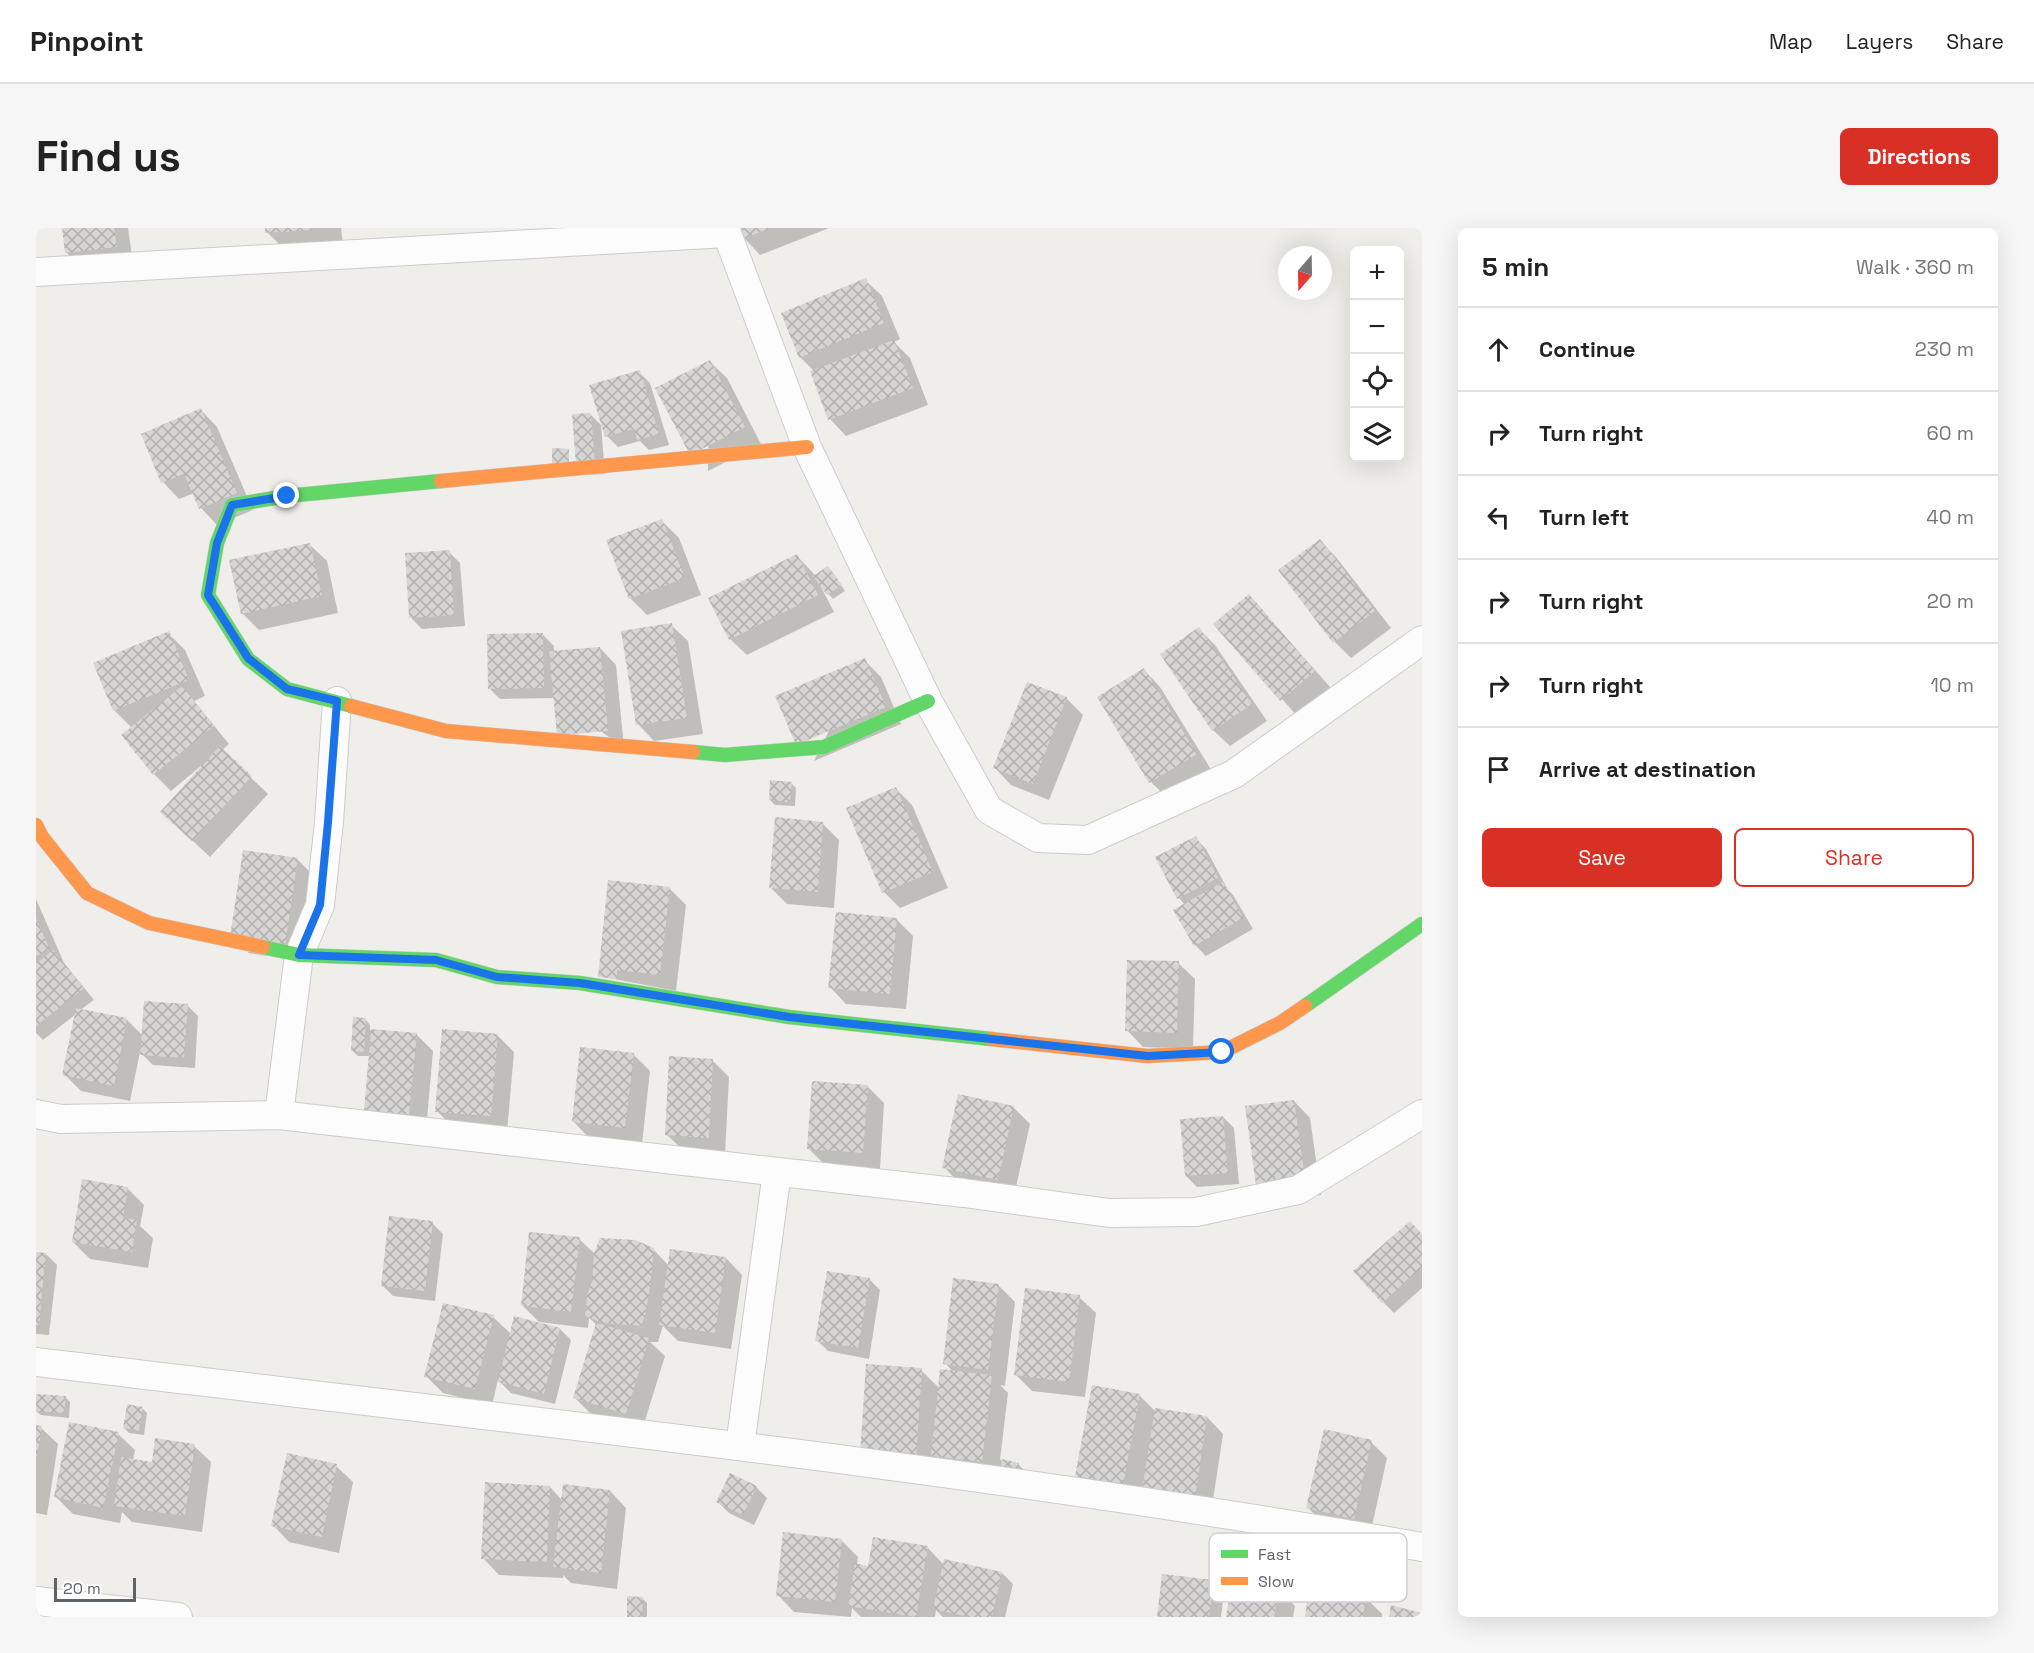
<!DOCTYPE html>
<meta charset="utf-8">
<style>
:root{--surface:#fff;--page:#f6f6f6;--text:#222;--muted:#767676;--line:#e0e0e0;--accent:#d93025}
body{margin:0;font-family:"Space Grotesk",sans-serif;background:var(--page);color:var(--text)}
.controls{position:absolute;right:18px;top:18px;display:grid;overflow:hidden;border-radius:9px;box-shadow:0 6px 24px #0002}
.controls button{width:54px;height:54px;display:grid;place-items:center;padding:0;border:0;border-bottom:2px solid var(--line);background:var(--surface);color:var(--text);font:30px sans-serif}
.compass{position:absolute;left:1242px;top:18px;width:54px;height:54px;border-radius:50%;background:var(--surface);box-shadow:0 6px 24px #0002;rotate:200deg}
.scale{position:absolute;left:18px;bottom:15px;width:82px;box-sizing:border-box;padding-left:6px;border:3px solid #5f6368;border-top:0;font-size:16px;line-height:21px;white-space:nowrap;color:#5f6368;-webkit-text-stroke:4px #fff;paint-order:stroke}
.stop{position:absolute;width:18px;height:18px;margin:-14px;border:4px solid #1a73e8;border-radius:50%;background:#fff}
.stop.end{background:#1a73e8;border-color:#fff;box-shadow:0 2px 6px #0008}
.list{margin:0;padding:0;list-style:none}
h2{display:flex;justify-content:space-between;align-items:center;height:78px;margin:0;padding:0 24px;font-size:26px}
h2 small{font-size:20px;font-weight:400;color:var(--muted)}
.list li{display:grid;grid-template-columns:39px 1fr auto;gap:18px;align-items:center;box-sizing:border-box;height:84px;padding:0 24px;border-top:2px solid var(--line)}
.list b{display:block;font-size:22px;white-space:nowrap}
.list em{font-size:20px;font-style:normal;color:var(--muted)}
.actions{display:flex;gap:12px;padding:18px 24px}
.actions a{flex:1;padding:14px 0;border:2px solid var(--accent);border-radius:9px;text-align:center;font-size:21px;color:var(--accent)}
.actions .main{background:var(--accent);color:#fff}
.icon{flex:none;width:33px;height:33px;fill:none;stroke:currentColor;stroke-width:2;stroke-linecap:round;stroke-linejoin:round}
.map{position:relative;flex:none;width:1386px;height:1389px;overflow:hidden;border-radius:9px}
header{display:flex;align-items:center;gap:36px;box-sizing:border-box;height:84px;padding:0 30px;background:var(--surface);border-bottom:2px solid var(--line)}
header strong{font-size:28px}
nav{display:flex;gap:33px;margin-inline-start:auto;font-size:21px}
.intro{display:flex;align-items:center;justify-content:space-between;box-sizing:border-box;height:144px;padding:0 36px}
h1{margin:0;font-size:42px}
.button{padding:15px 27px;border-radius:9px;background:var(--accent);color:#fff;font-size:21px;font-weight:700}
main{display:flex;gap:36px;padding:0 36px}
aside{flex:1;background:var(--surface);border-radius:9px;box-shadow:0 6px 24px #0002}
.map>svg:first-child{display:block}
.shadow{fill:#0003}
.building{fill:url(#building-cross-hatch)}
.lines{fill:none;stroke-linecap:round;stroke-linejoin:round}
.street-casing{stroke:#cbcccc;stroke-width:30}
.fast-casing{stroke:#cacacb;stroke-width:15}
.slow-casing{stroke:#cacacb;stroke-width:15}
.street{stroke:#fdfcfc;stroke-width:28}
.fast{stroke:#63d668;stroke-width:14}
.slow{stroke:#ff974d;stroke-width:14}
.route{stroke:#1a73e8;stroke-width:8}
.key{fill:#fff;stroke:#cfd0d2;stroke-width:1.5}
.key-label{font-size:16px;fill:#5f6368}
</style>
<header>
<strong>Pinpoint</strong>
<nav><a>Map</a><a>Layers</a><a>Share</a></nav>
</header>
<div class="intro"><h1>Find us</h1><a class="button">Directions</a></div>
<main>
<div class="map">
<svg width="1386" height="1389" viewBox="0 0 1386 1389">
<defs>
<pattern id="building-cross-hatch" width="8" height="8" patternUnits="userSpaceOnUse" patternTransform="scale(1.5)"><rect width="8" height="8" fill="#d6d5d3"/><path d="M0 0l8 8M0 8l8-8" fill="none" stroke="#b1b0af"/></pattern>
</defs>
<rect width="100%" height="100%" fill="#efeeea"/>
<g class="shadow">
<path d="M28,0h64l5,36 -50,5 -16,-16z"/>
<path d="M230,0h75l2,17 -59,4 -17,-17z"/>
<path d="M703,0h90l-69,27 -16,-17z"/>
<path d="M829,52l17,16 18,43 -6,3 16,16 18,47 -82,31 -16,-17 -16,-48 -14,-14z"/>
<path d="M674,134l17,16 34,66 -53,27z"/>
<path d="M603,144l11,11 19,62 -20,5 -9,-9 -22,6 -11,-11z"/>
<path d="M165,182l16,17 36,83 -36,15 -16,-17 -7,-15 -15,6 -16,-17z"/>
<path d="M554,186l11,11 4,49 -17,1z"/>
<path d="M626,293l17,17 22,57 -54,20 -16,-16 -23,-58z"/>
<path d="M1284,313l16,16 55,71 -40,30 -16,-16z"/>
<path d="M274,317l17,16 11,52 -79,17 -17,-17z"/>
<path d="M413,324l11,11 5,63 -43,3 -11,-11z"/>
<path d="M761,328l19,20 17,-3 12,18 -12,8 -11,-13 -1,1 13,25 -87,43 -17,-16z"/>
<path d="M1213,368l82,92 -33,29 -82,-93z"/>
<path d="M635,397l17,16 15,93 -49,7 -16,-17z"/>
<path d="M1163,401l16,16 52,76 -37,25 -17,-16z"/>
<path d="M132,405l17,17 20,46 -11,5 35,43 -7,6 46,44 -58,63 -31,-29 24,-60 -2,-2 -30,25 -17,-17 -31,-39 9,-7 -17,-17 -20,-47z"/>
<path d="M507,407l11,11v6l46,-4 16,17 8,83 -69,-50 -55,1 -11,-11z"/>
<path d="M828,432l17,17 20,47 -87,37z"/>
<path d="M1108,442l16,17 52,84 -45,27 -16,-16z"/>
<path d="M1030,470l17,17 -34,85 -38,-15 -16,-17z"/>
<path d="M755,555l5,5 -1,18 -20,-1 -5,-5z"/>
<path d="M860,561l16,16 36,83 -48,20 -16,-16z"/>
<path d="M786,595l17,17 -5,68 -47,-4 -16,-16z"/>
<path d="M1159,610l11,11 22,41 5,5 20,34 -47,27 -11,-11 -10,-40 -6,-7z"/>
<path d="M261,631l17,17 -13,85 -53,-8z"/>
<path d="M633,660l17,17 -10,86 -77,-15z"/>
<path d="M0,671l28,64 30,37 -14,10 47,10 16,16 44,-31 11,11 -3,52 -42,-3 -13,-13 -10,49 -49,-10 -17,-17 12,-60 -33,26 -7,-7z"/>
<path d="M860,691l17,17 -7,73 -60,-5 -16,-17z"/>
<path d="M1142,735l17,16 -2,70 -50,-2 -16,-17z"/>
<path d="M329,791l5,6v5l46,4 17,17 -7,80 -61,-20 5,-55h-12l-5,-5z"/>
<path d="M461,807l17,17 -7,80 -53,-4 -17,-17z"/>
<path d="M597,826l17,17 -8,73 -52,-5 -16,-17z"/>
<path d="M676,832l17,17 -4,77 -41,-3 -17,-16z"/>
<path d="M831,858l17,17 -4,66 -54,-3 -17,-17z"/>
<path d="M1258,873l16,17 11,77 -47,6z"/>
<path d="M977,879l17,17 -16,72 -54,-12 -16,-17z"/>
<path d="M1187,889l11,11 5,56 -42,3 -11,-11z"/>
<path d="M91,960l17,17 -4,21 13,12 -5,30 -58,-9 -17,-17z"/>
<path d="M396,995l11,11 -8,67 -42,-5 -11,-11z"/>
<path d="M1386,1007v53l-28,25 -11,-11z"/>
<path d="M543,1011l16,15 58,-5 16,17 57,-8 16,17 -11,74 -53,-8 -15,-15 -5,16h-8l15,14 -23,74 -51,-16 -16,-16 22,-73 -8,-7 -1,10 -49,-6 -17,-17z"/>
<path d="M0,1025l10,1 11,11 -8,70 -13,-1z"/>
<path d="M833,1051l11,11 -11,69 -41,-8 -11,-11z"/>
<path d="M962,1057l17,17 -10,84 -5,-1 8,8 -8,67 18,4 5,5 -3,17 -71,-13 -16,-16 -1,18 -53,-4 42,-101 18,18 14,-16 -8,-9z"/>
<path d="M1043,1069l17,16 -11,84 -53,-6 -17,-17z"/>
<path d="M457,1089l18,17 49,-5 11,11 -16,64 -44,-11 -13,-13 -6,25 -49,-12 -17,-17z"/>
<path d="M1103,1167l17,17 51,5 16,17 -13,86 -116,-27 -17,-17z"/>
<path d="M29,1169l5,5 -1,16 -28,-3 -5,-4z"/>
<path d="M106,1180l5,5 -3,22 -15,-2 -5,-5z"/>
<path d="M0,1199l5,1 17,16 -11,71 -11,-2z"/>
<path d="M82,1206l17,16 -2,10 20,4 41,-18 17,16 -9,70 -70,-10 -10,-10 -2,11 -47,-9 -17,-17z"/>
<path d="M1335,1214l16,16 -17,77 -45,-11 -17,-16z"/>
<path d="M300,1238l17,16 -14,71 -50,-11 -16,-17z"/>
<path d="M514,1259l12,13 48,-9 16,17 -9,81 -46,-6 -8,-8v3l-64,-3 -16,-17z"/>
<path d="M720,1259l11,11 -13,27 -25,-12 -11,-11z"/>
<path d="M805,1312l17,17 -1,8 13,2 57,-20 17,18 58,8 11,11 -8,33h-62l-7,-7 -1,7h-74l-9,-9 -1,9 -57,-5 -16,-17z"/>
<path d="M1177,1353l11,11 -3,25h-63z"/>
<path d="M1242,1361l17,17 -2,11h-66z"/>
<path d="M606,1370l5,5v14h-19z"/>
<path d="M1330,1370l16,16v3h-76z"/>
</g>
<g class="building">
<path d="M26,0h52l3,19 -52,6z"/>
<path d="M229,0h46v2l-46,3z"/>
<path d="M702,0h33l-29,11z"/>
<path d="M830,50l18,45 -85,35 -18,-45z"/>
<path d="M858,112l19,48 -85,32 -18,-49z"/>
<path d="M674,132l35,67 -55,28 -35,-67z"/>
<path d="M604,142l19,64 -22,6 -3,-11 -29,8 -16,-52z"/>
<path d="M165,180l36,85 -38,16 -15,-35 -23,9 -20,-49z"/>
<path d="M555,185l4,51 -19,1 -4,-51z"/>
<path d="M516,220l17,1v16h-17z"/>
<path d="M626,291l23,59 -56,21 -23,-59z"/>
<path d="M1284,311l55,72 -42,32 -55,-73z"/>
<path d="M274,315l12,53 -81,18 -12,-54z"/>
<path d="M414,322l4,65 -45,3 -4,-65z"/>
<path d="M761,326l21,41 -89,45 -21,-42z"/>
<path d="M792,338l14,19 -15,10 -14,-19z"/>
<path d="M1213,366l66,77 -35,30 -67,-77z"/>
<path d="M636,395l15,95 -51,7 -15,-94z"/>
<path d="M1163,399l53,77 -40,27 -52,-77z"/>
<path d="M133,403l20,49 -76,31 -20,-48z"/>
<path d="M507,405l1,55 -56,1 -1,-55z"/>
<path d="M564,419l8,84 -51,4 -8,-84z"/>
<path d="M829,430l21,49 -90,38 -21,-49z"/>
<path d="M1108,440l53,86 -48,29 -52,-86z"/>
<path d="M991,454l40,15 -34,87 -40,-16z"/>
<path d="M146,458l32,40 -61,49 -32,-40z"/>
<path d="M184,518l32,30 -60,65 -32,-29z"/>
<path d="M734,552l22,2 -2,20 -21,-2z"/>
<path d="M860,559l37,85 -51,21 -36,-85z"/>
<path d="M739,589l48,5 -5,70 -49,-4z"/>
<path d="M1160,608l22,42 -41,21 -22,-42z"/>
<path d="M207,622l55,8 -13,87 -55,-8z"/>
<path d="M572,652l62,7 -10,88 -43,-5v9l-19,-2z"/>
<path d="M1187,654l20,36 -49,28 -21,-36z"/>
<path d="M800,684l61,6 -7,76 -62,-6z"/>
<path d="M0,690l14,32 -14,6z"/>
<path d="M17,722l31,38 -48,38v-62z"/>
<path d="M1091,732l52,1 -2,72 -52,-2z"/>
<path d="M108,773l44,3 -4,54 -44,-3z"/>
<path d="M40,780l51,10 -13,68 -52,-11z"/>
<path d="M317,789l13,1 -2,34 -13,-1z"/>
<path d="M335,801l46,4 -8,82 -45,-4z"/>
<path d="M406,801l56,5 -7,82 -56,-4z"/>
<path d="M544,819l54,6 -9,75 -53,-6z"/>
<path d="M633,828l44,3 -4,79 -44,-3z"/>
<path d="M776,853l56,4 -5,68 -56,-4z"/>
<path d="M922,866l56,12 -16,74 -56,-12z"/>
<path d="M1258,872l11,79 -49,6 -11,-79z"/>
<path d="M1187,888l5,57 -43,3 -5,-57z"/>
<path d="M46,951l46,8 -5,31 14,2 -5,32 -60,-10z"/>
<path d="M353,988l44,5 -8,70 -44,-5z"/>
<path d="M1374,993l12,13v33l-40,36 -29,-32z"/>
<path d="M493,1004l51,5 -9,75 -50,-6z"/>
<path d="M564,1010l35,2 19,8 -4,41 -5,27 -4,10 -38,-3 -18,-7 2,-21 5,-13 2,-29z"/>
<path d="M634,1021l56,8 -11,76 -56,-8z"/>
<path d="M0,1024l10,1 -7,72h-3z"/>
<path d="M791,1043l43,7 -12,70 -43,-7z"/>
<path d="M917,1050l46,6 -11,86 -45,-6z"/>
<path d="M989,1060l55,7 -11,87 -55,-7z"/>
<path d="M407,1075l51,12 -19,74 -51,-12z"/>
<path d="M478,1088l46,12 -16,66 -46,-12z"/>
<path d="M560,1095l53,15 -23,76 -53,-16z"/>
<path d="M830,1136l56,4 -6,91 -56,-4z"/>
<path d="M904,1141l52,6 -10,87 -51,-6z"/>
<path d="M1056,1157l48,9 -17,91 -48,-9z"/>
<path d="M0,1166l30,2 -2,17 -28,-2z"/>
<path d="M91,1176l16,3 -4,24 -16,-3z"/>
<path d="M1119,1180l52,8 -13,88 -53,-8z"/>
<path d="M33,1194l50,10 -16,76 -49,-11z"/>
<path d="M0,1197l6,1 -5,30h-1z"/>
<path d="M1288,1201l48,11 -18,79 -48,-11z"/>
<path d="M119,1210l40,6 -10,72 -71,-10 7,-49 31,5z"/>
<path d="M251,1225l50,11 -15,73 -51,-11z"/>
<path d="M966,1231l17,4 -4,19 -17,-4z"/>
<path d="M694,1245l27,13 -14,29 -27,-13z"/>
<path d="M449,1254l65,4 -3,76 -66,-3z"/>
<path d="M527,1256l47,6 -9,83 -48,-6z"/>
<path d="M747,1304l59,7 -7,63 -59,-6z"/>
<path d="M837,1309l55,9 -12,71 -68,-11 7,-43 13,3z"/>
<path d="M908,1331l58,13 -10,45h-22l-37,-8z"/>
<path d="M1126,1346l52,6 -5,37h-52z"/>
<path d="M1196,1352l47,8 -5,29h-48z"/>
<path d="M1273,1359l57,9 -3,21h-58z"/>
<path d="M591,1368l16,1 -1,20h-15z"/>
<path d="M1355,1377l31,8v4h-33z"/>
</g>
<g class="lines">
<g class="street-casing">
<g id="street">
<path d="M689,0l82,219 121,254 61,109 49,28 50,2 146,-66 188,-134"/>
<path d="M0,44l691,-39"/>
<path d="M0,886l25,5 218,-4 685,78 145,20 87,-1 102,-22 124,-76"/>
<path d="M243,887l20,-160 21,-50 9,-83 8,-121"/>
<path d="M0,1134c463,56 927,104 1386,185"/>
<path d="M704,1218l37,-274"/>
<path d="M0,1373l142,16"/>
</g>
</g>
<g class="fast-casing">
<g id="fast">
<path d="M315,478l-64,-17 -39,-30 -40,-64 9,-52 15,-38 55,-9 154,-15"/>
<path d="M657,524l32,3 99,-8 104,-46"/>
<path d="M227,719l36,8 137,5 61,17 83,6 209,34 202,22"/>
<path d="M1269,778l117,-82"/>
</g>
</g>
<g class="slow-casing">
<g id="slow">
<path d="M405,253l366,-34"/>
<path d="M315,478l95,25 247,21"/>
<path d="M0,597l6,12 45,56 62,30 114,24"/>
<path d="M955,811l156,17 75,-4 58,-29 25,-17"/>
</g>
</g>
<use href="#street" class="street"/>
<use href="#fast" class="fast"/>
<use href="#slow" class="slow"/>
</g>
<g class="lines">
<path class="route" d="M251,268l-55,9 -15,38 -9,52 40,63 39,31 50,12 -9,121 -8,83 -21,50 137,5 61,17 83,6 209,34 359,39 74,-4"/>
</g>
<rect x="1173" y="1305" width="198" height="69" rx="9" class="key"/>
<rect x="1185" y="1322" width="27" height="8" fill="#63d668"/>
<rect x="1185" y="1349" width="27" height="8" fill="#ff974d"/>
<g class="key-label">
<text x="1222" y="1332">Fast</text>
<text x="1222" y="1359">Slow</text>
</g>
</svg>
<div class="controls">
<button>+</button>
<button>−</button>
<button><svg class="icon" aria-label="locate" viewBox="0 0 24 24"><circle cx="12" cy="12" r="6"/><path d="M12 2v4M12 18v4M2 12h4M18 12h4"/></svg></button>
<button><svg class="icon" aria-label="layers" viewBox="0 0 24 24"><path d="M12 4l9 5-9 5-9-5zM3 14l9 5 9-5"/></svg></button>
</div>
<svg class="compass" viewBox="-18 -18 36 36"><path d="M0-13l5 13h-10z" fill="#e53935"/><path d="M0 13l5-13h-10z" fill="#767676"/></svg>
<div class="scale">20 m</div>
<div class="stop" style="left:1186px;top:824px"></div>
<div class="stop end" style="left:251px;top:268px"></div>
</div>
<aside>
<h2>5 min<small>Walk · 360 m</small></h2>
<ul class="list">
<li><svg class="icon" aria-label="ahead" viewBox="0 0 24 24"><path d="M12 20V5M6 11l6-6 6 6"/></svg><div><b>Continue</b></div><em>230 m</em></li>
<li><svg class="icon" aria-label="right" viewBox="0 0 24 24"><path d="M7 20v-9h11M14 6l5 5-5 5"/></svg><div><b>Turn right</b></div><em>60 m</em></li>
<li><svg class="icon" aria-label="left" viewBox="0 0 24 24"><path d="M17 20v-9H6M10 6l-5 5 5 5"/></svg><div><b>Turn left</b></div><em>40 m</em></li>
<li><svg class="icon" aria-label="right" viewBox="0 0 24 24"><path d="M7 20v-9h11M14 6l5 5-5 5"/></svg><div><b>Turn right</b></div><em>20 m</em></li>
<li><svg class="icon" aria-label="right" viewBox="0 0 24 24"><path d="M7 20v-9h11M14 6l5 5-5 5"/></svg><div><b>Turn right</b></div><em>10 m</em></li>
<li><svg class="icon" aria-label="arrive" viewBox="0 0 24 24"><path d="M6 21V4h12l-3 4 3 4H6"/></svg><div><b>Arrive at destination</b></div></li>
</ul>
<div class="actions"><a class="main">Save</a><a>Share</a></div>
</aside>
</main>
